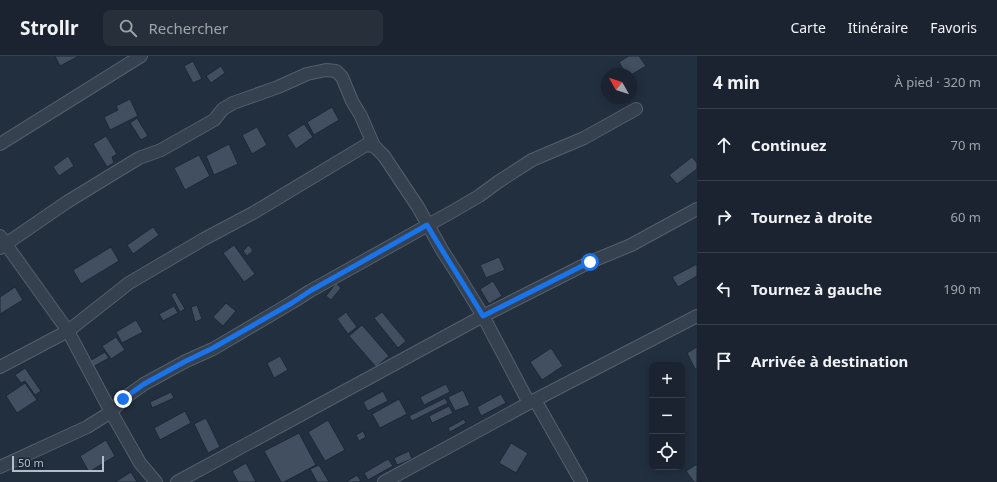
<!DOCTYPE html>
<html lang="fr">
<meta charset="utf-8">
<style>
:root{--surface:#1a232f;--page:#272f3b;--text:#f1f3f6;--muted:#9fa4aa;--line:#38404b}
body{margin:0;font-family:"Noto Sans",sans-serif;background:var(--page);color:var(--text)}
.controls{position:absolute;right:12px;bottom:12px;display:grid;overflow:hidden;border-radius:8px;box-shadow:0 2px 10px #0003}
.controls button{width:36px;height:36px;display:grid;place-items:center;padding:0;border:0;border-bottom:1px solid var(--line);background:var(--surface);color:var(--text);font:20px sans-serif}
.compass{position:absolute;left:601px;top:12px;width:36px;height:36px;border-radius:50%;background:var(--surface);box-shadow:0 2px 10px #0003;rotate:309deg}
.scale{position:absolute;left:12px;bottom:10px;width:92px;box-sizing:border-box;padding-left:4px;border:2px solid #b2bcca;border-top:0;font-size:11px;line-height:14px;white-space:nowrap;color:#b2bcca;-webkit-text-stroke:3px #1b2634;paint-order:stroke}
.stop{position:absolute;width:12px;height:12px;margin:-9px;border:3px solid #1a73e8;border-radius:50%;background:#fff}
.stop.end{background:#1a73e8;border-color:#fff;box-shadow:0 1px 4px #0008}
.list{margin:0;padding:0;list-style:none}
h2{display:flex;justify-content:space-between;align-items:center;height:52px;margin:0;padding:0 16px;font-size:17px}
h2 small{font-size:13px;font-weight:400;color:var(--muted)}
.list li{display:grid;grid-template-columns:26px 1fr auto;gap:12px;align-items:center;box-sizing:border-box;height:72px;padding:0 16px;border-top:1px solid var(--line)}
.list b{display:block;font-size:15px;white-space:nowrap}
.list em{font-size:13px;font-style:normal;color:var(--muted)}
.icon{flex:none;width:22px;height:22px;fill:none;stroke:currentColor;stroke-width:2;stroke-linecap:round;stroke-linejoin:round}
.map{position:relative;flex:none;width:697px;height:426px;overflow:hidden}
header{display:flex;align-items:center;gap:24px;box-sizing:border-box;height:56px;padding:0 20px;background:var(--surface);border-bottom:1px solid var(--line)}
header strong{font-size:19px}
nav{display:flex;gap:22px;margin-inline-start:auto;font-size:14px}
.search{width:280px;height:36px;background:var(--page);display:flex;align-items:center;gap:10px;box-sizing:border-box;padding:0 14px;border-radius:8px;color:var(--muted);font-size:15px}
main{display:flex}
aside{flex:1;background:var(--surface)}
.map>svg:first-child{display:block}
.building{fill:#414f61;stroke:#1d2836}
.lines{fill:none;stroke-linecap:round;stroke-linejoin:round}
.minor-casing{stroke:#545f6d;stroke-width:14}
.minor{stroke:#36414f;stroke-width:12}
.route{stroke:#1a73e8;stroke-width:5}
</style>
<header>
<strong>Strollr</strong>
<div class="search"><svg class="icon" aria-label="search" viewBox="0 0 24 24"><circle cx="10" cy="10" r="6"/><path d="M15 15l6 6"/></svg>Rechercher</div>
<nav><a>Carte</a><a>Itinéraire</a><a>Favoris</a></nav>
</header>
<main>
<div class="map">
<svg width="697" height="426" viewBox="0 0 697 426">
<rect width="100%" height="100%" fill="#222f3f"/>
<g class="building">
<path d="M55,0h24l-19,10z"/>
<path d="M629,0h10l7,10 -15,9v-1h-5l-7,-12z"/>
<path d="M193,5l9,18 -9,4 -9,-17z"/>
<path d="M221,10l4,7 -14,10 -5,-7z"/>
<path d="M130,43l8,17 -28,14 -6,-13 14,-7 -2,-4z"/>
<path d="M332,51l7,13 -25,15 -7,-13z"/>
<path d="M137,62l11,18 -7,4 -11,-17z"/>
<path d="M304,68l9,13 -17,12 -9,-14z"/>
<path d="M257,71l10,18 -15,9 -10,-19z"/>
<path d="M106,80l11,18 -5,3 2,6 -7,4 -14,-23z"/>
<path d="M229,88l9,20 -24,11 -8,-19z"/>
<path d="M199,99l11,21 -25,14 -11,-22z"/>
<path d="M68,100l6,10 -15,10 -6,-9z"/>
<path d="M692,101l5,6v6l-20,15 -8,-9z"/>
<path d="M153,171l6,8 -26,19 -6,-9z"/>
<path d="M234,189l21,29 -11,8 -21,-29z"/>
<path d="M249,189l4,6 -6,5 -4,-5z"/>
<path d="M111,191l8,14 -38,23 -8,-14z"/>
<path d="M499,201l6,13 -19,8 -6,-13z"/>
<path d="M697,208v12l-19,11 -6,-10z"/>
<path d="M493,225l9,15 -13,8 -9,-15z"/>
<path d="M336,227l5,5 -10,12 -5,-4z"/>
<path d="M15,231l8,13 -23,14v-17z"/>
<path d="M175,236l10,17 -5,3 -9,-17z"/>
<path d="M226,247l10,8 -13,15 -10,-9z"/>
<path d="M197,249l5,14 -7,3 -4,-15z"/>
<path d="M174,250l4,7 -15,8 -4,-7z"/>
<path d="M346,256l11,15 -9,7 -11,-15z"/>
<path d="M382,256l24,29 -8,7 -24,-30z"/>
<path d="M136,264l7,12 -21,11 -6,-11z"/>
<path d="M362,269l27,31 -13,11 -27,-31z"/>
<path d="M116,281l9,13 -14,9 -9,-13z"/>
<path d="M697,291v22h-2l-8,-16z"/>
<path d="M551,292l12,18 -21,14 -12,-18z"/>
<path d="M105,296l4,6 -18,10 -3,-6z"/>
<path d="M280,300l8,14 -14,8 -7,-15z"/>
<path d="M25,312l16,23 -6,4 -10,-14 -4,2 -6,-8z"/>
<path d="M25,327l12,17 -20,13 -11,-17z"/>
<path d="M446,328l4,8 -26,13 -4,-8z"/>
<path d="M463,334l7,15 -15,6 -7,-14z"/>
<path d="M383,335l5,10 -20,10 -5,-9z"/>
<path d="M171,336l3,6 -22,10 -2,-6z"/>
<path d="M501,338l5,9 -25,13 -4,-9z"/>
<path d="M445,342l3,5 -36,18 -3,-5z"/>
<path d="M399,343l8,15 -27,14 -8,-14z"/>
<path d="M449,350l4,7 -21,10 -3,-7z"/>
<path d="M185,355l6,12 -31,17 -6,-12z"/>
<path d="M206,362l14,29 -12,6 -14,-29z"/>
<path d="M464,363l2,4 -16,9 -2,-4z"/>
<path d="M328,364l17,30 -20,11 -17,-29z"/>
<path d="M363,375l3,6 -7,4 -3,-6z"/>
<path d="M299,377l17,32 -32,17h-3l-17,-31z"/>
<path d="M106,384l9,16 -26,16 -9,-16z"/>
<path d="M511,387l17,10 -12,20 -17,-10z"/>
<path d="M409,395l3,8 -15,6 -3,-7z"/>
<path d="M388,403l5,7 -25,14 -4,-7z"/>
<path d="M246,407l10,19h-18l-6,-11z"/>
<path d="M697,408v18h-3l-8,-11z"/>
<path d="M319,409l10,17h-12l-7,-13z"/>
<path d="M131,416l6,10h-22z"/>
<path d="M357,419l4,6 -2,1h-13z"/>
</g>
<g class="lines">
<g class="minor-casing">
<g id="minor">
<path d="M0,88l141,-88"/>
<path d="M0,180l68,95 43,81 29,51 16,19"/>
<path d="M0,192l67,-46 72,-44 22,-8 53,-30 9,-11 10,-6 45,-16 29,-13 19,-4 10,1 6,6 10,24 9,15 13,30"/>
<path d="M0,311l68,-36 61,-48 75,-44 49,-26 113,-68 8,1 10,10 34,51 24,43 16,25 25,41 46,87"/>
<path d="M535,344l46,81"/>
<path d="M0,411l87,-40 24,-15 12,-13 21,-15 42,-23 27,-12 78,-46 19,-12 145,-81 24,-14 19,-14 34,-22 52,-22 52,-29"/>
<path d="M177,426l306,-166 107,-54 41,-17 66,-36"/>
<path d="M384,426l145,-79 168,-87"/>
</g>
</g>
<use href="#minor" class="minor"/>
</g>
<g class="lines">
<path class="route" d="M123,343l21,-15 42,-23 27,-13 79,-45 18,-12 117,-66c18,31 38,61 56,91l107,-54"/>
</g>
</svg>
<div class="controls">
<button>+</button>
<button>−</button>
<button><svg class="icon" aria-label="locate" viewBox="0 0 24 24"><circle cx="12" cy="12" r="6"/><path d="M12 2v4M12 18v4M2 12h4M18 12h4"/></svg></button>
</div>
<svg class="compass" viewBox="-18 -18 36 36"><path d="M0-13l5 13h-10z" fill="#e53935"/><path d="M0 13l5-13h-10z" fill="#9fa4aa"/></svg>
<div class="scale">50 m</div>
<div class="stop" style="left:590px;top:206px"></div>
<div class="stop end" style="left:123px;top:343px"></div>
</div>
<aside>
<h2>4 min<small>À pied · 320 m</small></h2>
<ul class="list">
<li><svg class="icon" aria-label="ahead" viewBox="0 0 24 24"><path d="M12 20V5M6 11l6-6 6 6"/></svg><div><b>Continuez</b></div><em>70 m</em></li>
<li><svg class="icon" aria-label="right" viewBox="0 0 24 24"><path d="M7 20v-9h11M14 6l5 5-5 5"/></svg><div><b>Tournez à droite</b></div><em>60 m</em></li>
<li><svg class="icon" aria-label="left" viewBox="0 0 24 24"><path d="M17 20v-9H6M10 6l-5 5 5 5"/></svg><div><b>Tournez à gauche</b></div><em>190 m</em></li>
<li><svg class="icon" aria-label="arrive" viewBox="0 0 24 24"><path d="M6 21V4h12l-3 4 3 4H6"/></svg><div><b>Arrivée à destination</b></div></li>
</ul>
</aside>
</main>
